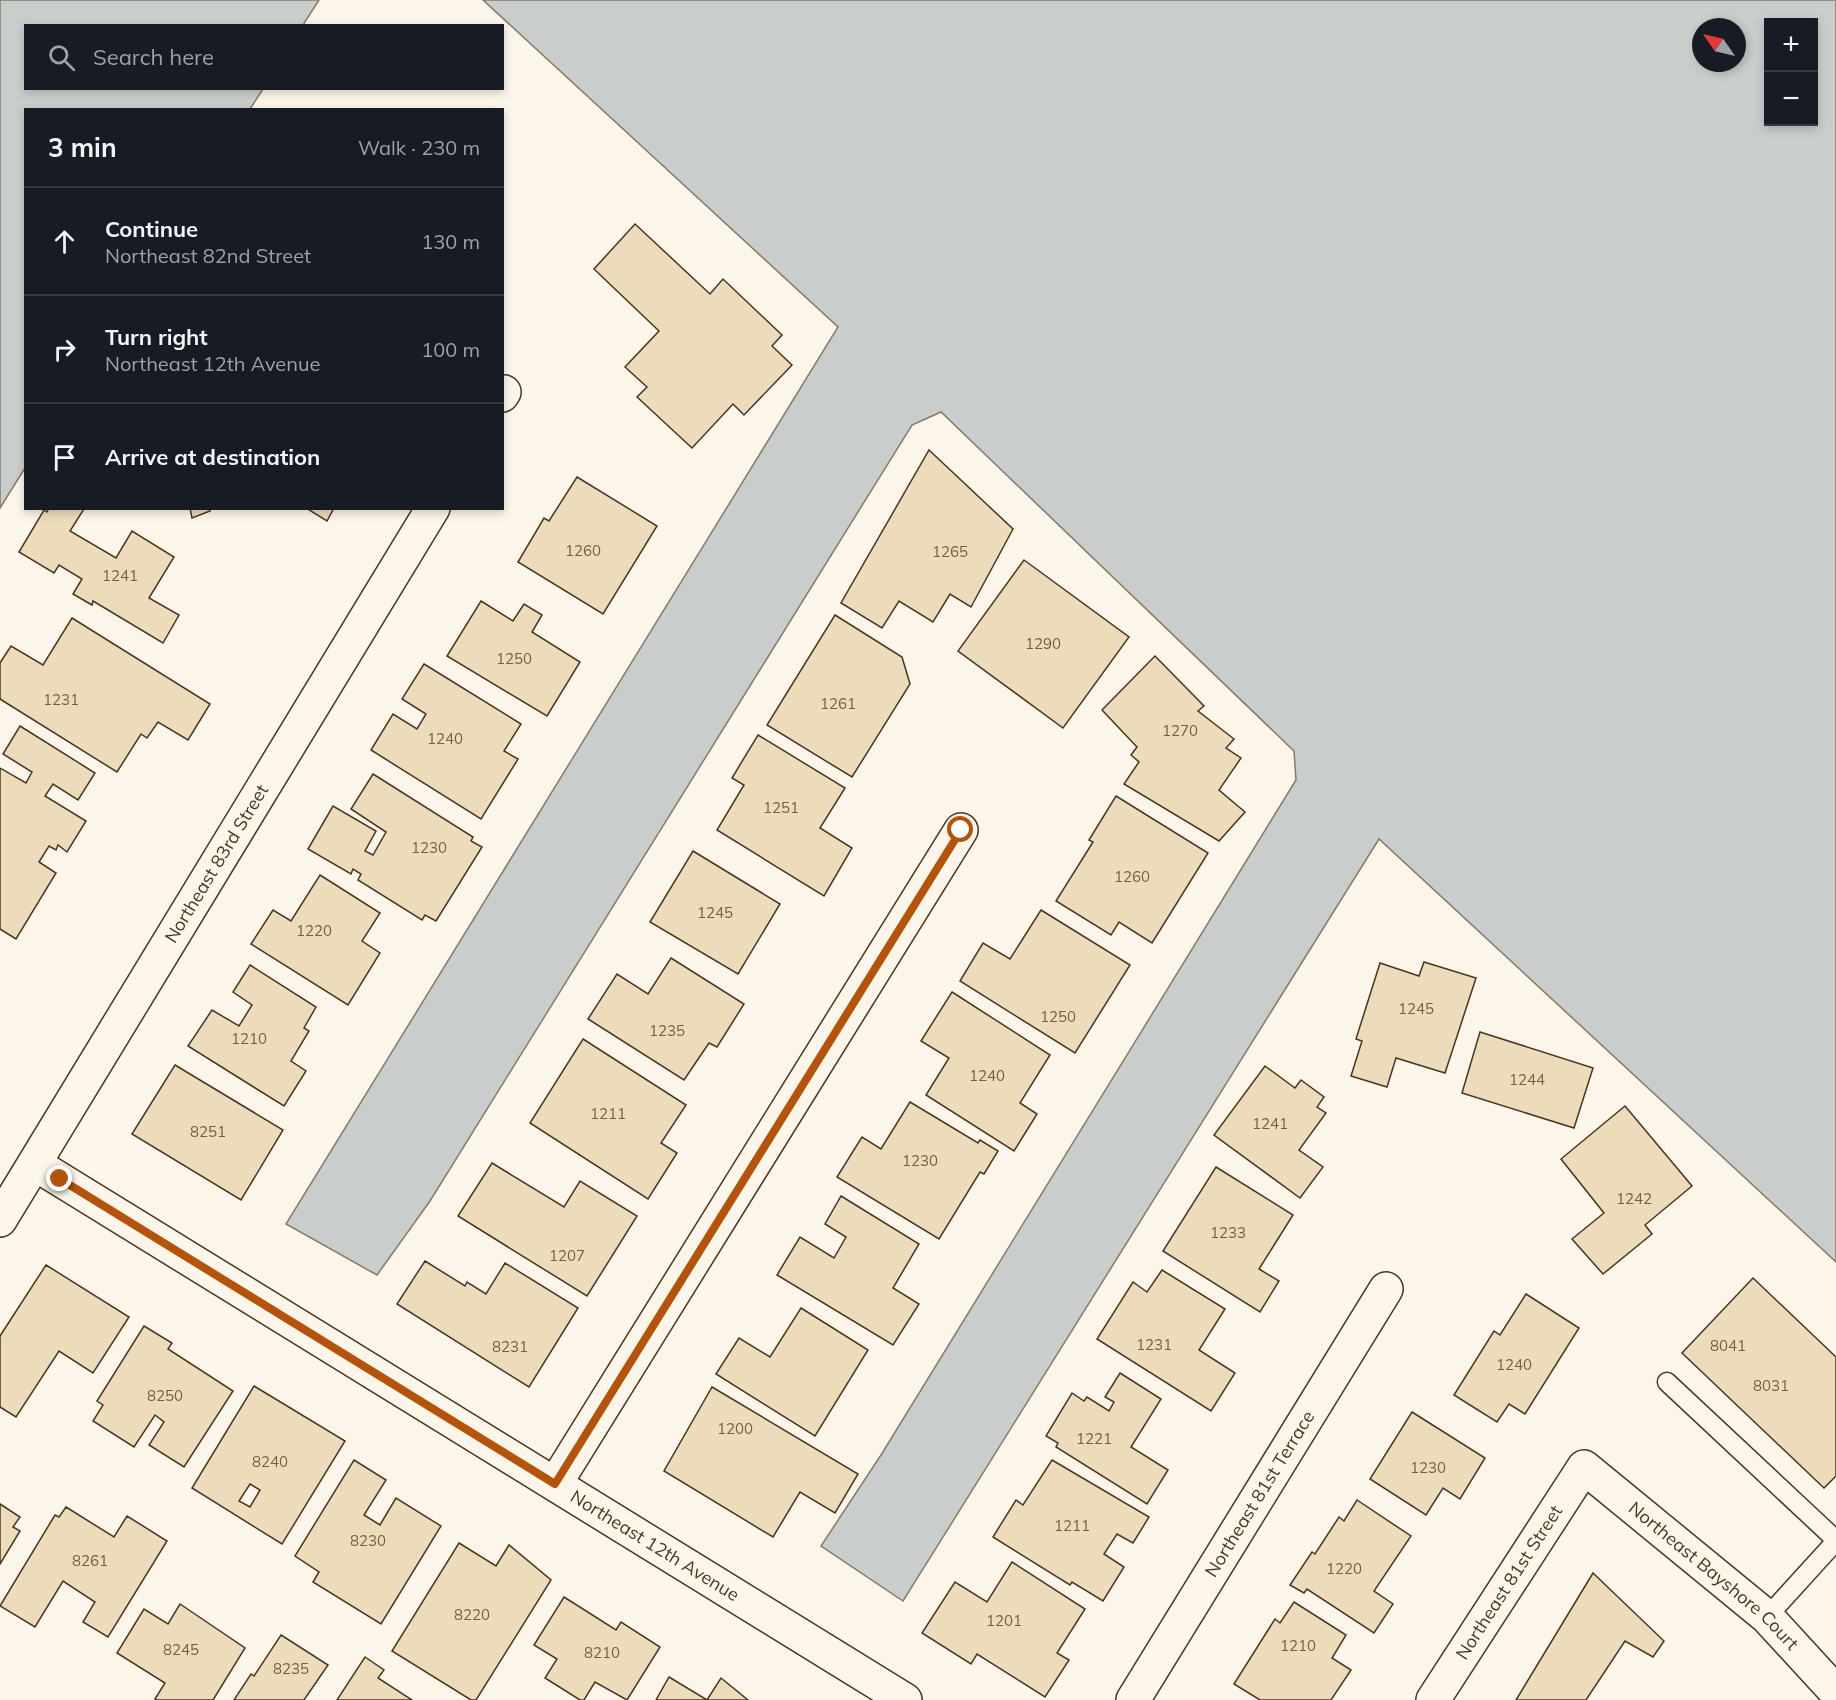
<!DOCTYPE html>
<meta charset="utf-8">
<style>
:root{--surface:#171b24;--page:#242831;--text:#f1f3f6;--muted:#9ea1a6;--line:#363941}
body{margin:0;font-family:Mulish,sans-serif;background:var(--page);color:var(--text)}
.controls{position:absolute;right:18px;top:18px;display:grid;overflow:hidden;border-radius:0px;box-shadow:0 3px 9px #0003}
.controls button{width:54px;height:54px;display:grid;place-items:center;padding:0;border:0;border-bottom:2px solid var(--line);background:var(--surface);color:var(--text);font:30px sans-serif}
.compass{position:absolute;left:1692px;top:18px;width:54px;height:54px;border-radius:50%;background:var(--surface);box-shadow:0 3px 9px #0003;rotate:304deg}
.stop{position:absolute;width:18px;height:18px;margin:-14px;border:4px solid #b45309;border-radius:50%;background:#fff}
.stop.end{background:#b45309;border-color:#fff;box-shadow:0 2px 6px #0008}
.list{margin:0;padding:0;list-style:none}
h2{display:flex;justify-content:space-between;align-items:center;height:78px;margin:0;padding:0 24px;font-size:26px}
h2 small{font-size:20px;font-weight:400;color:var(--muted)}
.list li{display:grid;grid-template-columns:39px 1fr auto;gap:18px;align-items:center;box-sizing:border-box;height:108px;padding:0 24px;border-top:2px solid var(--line)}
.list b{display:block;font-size:22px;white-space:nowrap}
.list p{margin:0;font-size:20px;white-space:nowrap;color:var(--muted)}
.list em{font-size:20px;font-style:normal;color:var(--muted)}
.icon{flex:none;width:33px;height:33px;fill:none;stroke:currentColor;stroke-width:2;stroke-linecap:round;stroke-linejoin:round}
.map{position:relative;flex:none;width:1836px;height:1700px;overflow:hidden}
.search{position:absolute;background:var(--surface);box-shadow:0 3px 9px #0003;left:24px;top:24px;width:480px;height:66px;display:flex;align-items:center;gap:15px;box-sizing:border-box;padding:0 21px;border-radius:0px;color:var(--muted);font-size:22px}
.panel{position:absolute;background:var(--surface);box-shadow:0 3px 9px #0003;left:24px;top:108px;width:480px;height:402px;border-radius:0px}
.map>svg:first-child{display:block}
.water{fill:#c9cecd;stroke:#887966;stroke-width:1.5;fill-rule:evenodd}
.building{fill:#ecdcbc;stroke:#4a3520;stroke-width:1.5;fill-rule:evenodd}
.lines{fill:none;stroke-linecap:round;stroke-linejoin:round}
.service-casing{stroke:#4a3520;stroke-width:21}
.minor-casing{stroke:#4a3520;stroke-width:36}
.service{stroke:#fbf6e9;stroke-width:18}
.minor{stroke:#fbf6e9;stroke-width:33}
.route{stroke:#b45309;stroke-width:8}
.labels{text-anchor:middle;stroke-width:4.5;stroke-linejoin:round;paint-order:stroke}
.number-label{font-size:15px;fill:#725f47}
.street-label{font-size:18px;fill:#4a3520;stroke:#fbf6e9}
</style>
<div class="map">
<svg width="1836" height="1700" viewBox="0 0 1836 1700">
<rect width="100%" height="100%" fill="#fbf6e9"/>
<g class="water">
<path d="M0,0h319l-16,25 -277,1v62l237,1 -13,20 -224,1 -1,358 -25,40z"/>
<path d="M483,0h1353v1262l-457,-423 -476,762 -82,-55 60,-91 415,-675 -2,-29 -353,-339 -29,13 -482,776 -53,74 -91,-51 552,-897zM1768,22h46v100h-46zM1701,27h36v36h-36z"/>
</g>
<g class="building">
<path d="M635,224l75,70 13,-15 59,56 -10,11 20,19 -48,50 -11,-11 -41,44 -55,-51 10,-10 -22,-20 34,-36 -65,-62z"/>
<path d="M929,450l84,79 -42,78 -21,-13 -17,28 -34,-21 -17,27 -41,-25z"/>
<path d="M577,477l80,49 -54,88 -85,-52 26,-44 5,3z"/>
<path d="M49,508l35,1 -14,22 46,27 16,-27 42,26 -25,41 30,17 -16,28 -70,-42 -1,4 -19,-11 9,-15 -23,-14 -5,8 -35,-21 25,-42 3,2z"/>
<path d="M190,508h20v3l-18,7z"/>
<path d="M306,508h28l-7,13z"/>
<path d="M1024,560l105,77 -66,91 -105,-77z"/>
<path d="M481,601l32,20 11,-17 18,11 -10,17 48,30 -33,54 -100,-60z"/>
<path d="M835,615l67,42 8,27 -58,93 -85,-52z"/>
<path d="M72,618l138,86 -22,36 -30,-18 -11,16 -6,-4 -24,38 -117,-73v-36l11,-17 32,19z"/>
<path d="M1155,656l49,50 -6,5 36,28 -8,9 15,10 -22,32 26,22 -26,29 -95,-57 15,-22 -8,-7 6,-8 -35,-37z"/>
<path d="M424,664l97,60 -17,27 14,8 -37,60 -110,-69 22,-36 24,15 9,-15 -24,-15z"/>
<path d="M20,726l75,47 -17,27 -25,-16 -8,12 41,25 -19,31 -9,-7 -2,5 -7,-4 -10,16 17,11 -40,66 -16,-10v-161l26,15 6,-11 -29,-18z"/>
<path d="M758,735l87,53 -25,40 32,20 -28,48 -107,-66 27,-45 -12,-7z"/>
<path d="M373,774l100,63 -2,4 11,6 -46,74 -11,-6 -3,5 -64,-40 3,-6 -8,-5 -2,5 -43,-25 25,-43 43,25 -11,20 8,4 13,-23 -35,-23z"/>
<path d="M1116,796l92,57 -56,90 -33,-21 -8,13 -55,-34 37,-59 -4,-2z"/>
<path d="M693,851l87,53 -42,70 -88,-52z"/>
<path d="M320,875l60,38 -18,28 18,12 -32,52 -97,-61 22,-34 18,11z"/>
<path d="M1041,910l89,55 -55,88 -115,-72 23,-38 27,16z"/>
<path d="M671,958l73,46 -27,43 -8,-4 -25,37 -96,-61 29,-45 31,20z"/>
<path d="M1424,962l52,16 -31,95 -49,-15 -9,29 -36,-11 11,-35 -6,-2 24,-76 39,13z"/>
<path d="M250,965l66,42 -12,21 5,3 -18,30 15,10 -22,35 -96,-60 24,-36 27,16 13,-21 -19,-13z"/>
<path d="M952,992l98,63 -30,48 17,11 -23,37 -88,-56 23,-37 -28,-17z"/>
<path d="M1480,1032l113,36 -19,60 -112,-35z"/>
<path d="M583,1039l103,66 -25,38 16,10 -29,46 -118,-76z"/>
<path d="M175,1065l108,65 -42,70 -109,-66z"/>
<path d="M1265,1066l30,22 6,-8 23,17 -7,10 9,6 -27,37 24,17 -23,31 -86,-63z"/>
<path d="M910,1102l68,41 2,-3 18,11 -14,23 -4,-2 -41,67 -102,-62 25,-40 19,12z"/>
<path d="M1625,1106l67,80 -47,39 7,9 -49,40 -31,-35 32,-26 -43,-54z"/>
<path d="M492,1163l72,44 16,-26 57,35 -50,80 -129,-80z"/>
<path d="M1216,1167l77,48 -34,54 20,12 -19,31 -97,-61z"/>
<path d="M841,1196l78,48 -26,44 26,16 -26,41 -116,-70 23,-38 34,21 12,-21 -21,-13z"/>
<path d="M425,1261l40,25 2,-4 19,12 19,-31 73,45 -49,79 -132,-83z"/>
<path d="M46,1265l83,52 -36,56 -34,-22 -43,66 -16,-10v-71z"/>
<path d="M1162,1270l63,39 -26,41 36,23 -24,38 -114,-72 36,-57 14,10z"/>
<path d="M1753,1278l83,79v119l-12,12 -142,-135z"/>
<path d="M1526,1294l53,34 -54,86 -16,-10 -12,18 -43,-27 40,-64 6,4z"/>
<path d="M801,1308l67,42 -53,86 -99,-62 23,-36 31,19z"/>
<path d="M144,1326l28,17 -4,6 65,42 -49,76 -35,-22 15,-23 -9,-7 -21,32 -41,-26 10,-16 -6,-4z"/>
<path d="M1120,1373l41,26 -30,48 37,23 -21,34 -91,-57 2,-4 -12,-7 26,-43 12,8 3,-4 22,14 5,-9 -9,-5z"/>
<path d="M254,1386l91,55 -63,103 -90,-56zM250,1484l10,6 -10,17 -11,-6z"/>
<path d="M712,1387l146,87 -23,39 -35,-21 -27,45 -109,-66z"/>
<path d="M1412,1412l73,46 -25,41 -17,-11 -17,27 -56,-36z"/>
<path d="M354,1460l32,20 -22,35 16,10 16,-27 45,28 -60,98 -68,-42 6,-10 -24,-16z"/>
<path d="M1052,1460l97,57 -16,26 -16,-9 -13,20 20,13 -21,34 -31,-19 -2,3 -77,-48 23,-37 7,5z"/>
<path d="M1357,1500l54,36 -37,55 19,13 -19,29 -67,-44 -3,4 -14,-8 22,-33 3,2 24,-37 5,4z"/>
<path d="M0,1504l20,13 -7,10 7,4 -20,33z"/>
<path d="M66,1507l48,30 13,-21 40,25 -59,96 -25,-15 12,-20 -32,-21 -28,46 -35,-21 55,-91 4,2z"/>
<path d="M459,1543l37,23 13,-21 42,35 -75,120h-5l-79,-49z"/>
<path d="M1012,1562l73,47 -28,44 12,7 -24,37 -68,-43 -6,10 -49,-31 33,-51 32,20z"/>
<path d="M1593,1573l71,68 -11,16 -28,-16 -39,59h-70z"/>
<path d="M564,1597l52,33 5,-8 39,25 -33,53 -32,-18 -11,18h-4l-35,-22 12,-19 -23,-14z"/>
<path d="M1294,1602l52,33 -14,23 19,12 -20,30h-71l-26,-16 41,-65 5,4z"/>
<path d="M180,1604l65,44 -32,52h-56l-2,-1 10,-16 -48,-30 27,-44 24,15z"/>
<path d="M281,1635l47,30 -24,35h-70l17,-26 3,2z"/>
<path d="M365,1657l19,13 -6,8 34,22h-75z"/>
<path d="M669,1677l38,23 14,-22 27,22h-92z"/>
</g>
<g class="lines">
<g class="service-casing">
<g id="service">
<path d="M1667,1382l169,158"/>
<path d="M1767,1617l69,-76"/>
</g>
</g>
<g class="minor-casing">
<g id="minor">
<path d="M502,395l2,-3"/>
<path id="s1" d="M35,1164l870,536"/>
<path id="s2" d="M0,1220l433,-712"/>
<path d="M555,1484l406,-654"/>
<path id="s3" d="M1133,1700l253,-411"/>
<path id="s4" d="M1433,1700l151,-233 183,150 69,75"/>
</g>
</g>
<use href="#service" class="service"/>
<use href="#minor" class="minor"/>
</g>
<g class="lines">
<path class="route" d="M60,1179l495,305 406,-654"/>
</g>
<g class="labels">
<g class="number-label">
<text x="583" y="556">1260</text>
<text x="950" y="557">1265</text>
<text x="120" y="581">1241</text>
<text x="1043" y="649">1290</text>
<text x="514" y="664">1250</text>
<text x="61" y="705">1231</text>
<text x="838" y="709">1261</text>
<text x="1180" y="736">1270</text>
<text x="445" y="744">1240</text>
<text x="781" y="813">1251</text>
<text x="429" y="853">1230</text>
<text x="1132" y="882">1260</text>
<text x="715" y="918">1245</text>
<text x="314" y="936">1220</text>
<text x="1416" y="1014">1245</text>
<text x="1058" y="1022">1250</text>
<text x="667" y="1036">1235</text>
<text x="249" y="1044">1210</text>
<text x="987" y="1081">1240</text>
<text x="1527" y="1085">1244</text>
<text x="608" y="1119">1211</text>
<text x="1270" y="1129">1241</text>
<text x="208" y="1137">8251</text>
<text x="920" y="1166">1230</text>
<text x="1634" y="1204">1242</text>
<text x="1228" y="1238">1233</text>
<text x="567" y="1261">1207</text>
<text x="1154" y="1350">1231</text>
<text x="1728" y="1351">8041</text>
<text x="510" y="1352">8231</text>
<text x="1514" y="1370">1240</text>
<text x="1771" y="1391">8031</text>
<text x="165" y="1401">8250</text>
<text x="735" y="1434">1200</text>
<text x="1094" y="1444">1221</text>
<text x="270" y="1467">8240</text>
<text x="1428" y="1473">1230</text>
<text x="1072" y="1531">1211</text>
<text x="368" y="1546">8230</text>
<text x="90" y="1566">8261</text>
<text x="1344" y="1574">1220</text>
<text x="472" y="1620">8220</text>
<text x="1004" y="1626">1201</text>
<text x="1298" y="1651">1210</text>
<text x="181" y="1655">8245</text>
<text x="602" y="1658">8210</text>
<text x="291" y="1674">8235</text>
</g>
<g class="street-label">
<text dy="6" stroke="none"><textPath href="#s2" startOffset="417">Northeast 83rd Street</textPath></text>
<text dy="6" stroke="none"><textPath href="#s3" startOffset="242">Northeast 81st Terrace</textPath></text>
<text dy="6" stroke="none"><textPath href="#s1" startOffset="728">Northeast 12th Avenue</textPath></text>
<text dy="6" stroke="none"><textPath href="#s4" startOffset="447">Northeast Bayshore Court</textPath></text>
<text dy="6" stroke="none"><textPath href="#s4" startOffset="140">Northeast 81st Street</textPath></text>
</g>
</g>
</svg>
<div class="controls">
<button>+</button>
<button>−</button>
</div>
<svg class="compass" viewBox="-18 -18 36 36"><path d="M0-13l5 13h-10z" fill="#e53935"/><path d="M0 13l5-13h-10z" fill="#9ea1a6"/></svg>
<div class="stop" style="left:961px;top:830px"></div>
<div class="stop end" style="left:60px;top:1179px"></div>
<div class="search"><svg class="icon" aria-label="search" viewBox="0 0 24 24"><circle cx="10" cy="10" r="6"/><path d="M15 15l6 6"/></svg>Search here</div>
<section class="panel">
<h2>3 min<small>Walk · 230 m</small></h2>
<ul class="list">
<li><svg class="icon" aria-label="ahead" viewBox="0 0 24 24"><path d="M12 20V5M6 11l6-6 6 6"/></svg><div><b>Continue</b><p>Northeast 82nd Street</p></div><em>130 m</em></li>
<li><svg class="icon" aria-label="right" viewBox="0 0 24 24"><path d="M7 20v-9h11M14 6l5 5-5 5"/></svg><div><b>Turn right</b><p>Northeast 12th Avenue</p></div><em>100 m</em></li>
<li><svg class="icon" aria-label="arrive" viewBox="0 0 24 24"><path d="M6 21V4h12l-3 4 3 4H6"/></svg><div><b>Arrive at destination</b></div></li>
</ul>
</section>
</div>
